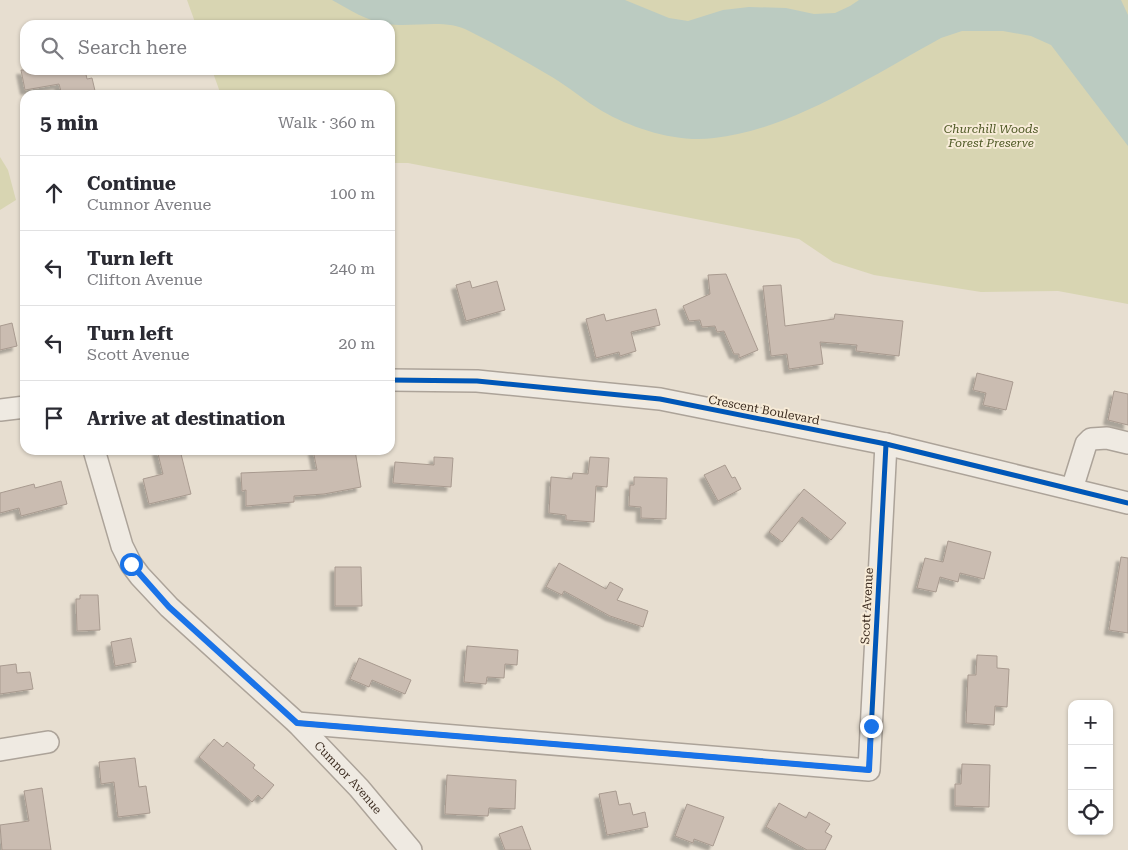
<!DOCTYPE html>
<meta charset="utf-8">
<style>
:root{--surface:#fff;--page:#f7f7f7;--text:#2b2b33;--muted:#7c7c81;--line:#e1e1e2}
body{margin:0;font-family:"Roboto Serif",serif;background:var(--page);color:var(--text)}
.controls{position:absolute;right:15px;bottom:15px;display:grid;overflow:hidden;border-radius:10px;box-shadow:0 1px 4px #0004}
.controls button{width:45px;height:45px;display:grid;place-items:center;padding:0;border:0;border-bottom:1px solid var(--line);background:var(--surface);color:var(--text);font:25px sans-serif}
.stop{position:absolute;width:15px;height:15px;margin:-11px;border:4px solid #1a73e8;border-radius:50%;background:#fff}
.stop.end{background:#1a73e8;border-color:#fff;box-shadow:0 1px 5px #0008}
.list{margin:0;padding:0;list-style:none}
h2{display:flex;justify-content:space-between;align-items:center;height:65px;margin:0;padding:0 20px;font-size:21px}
h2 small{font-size:16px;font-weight:400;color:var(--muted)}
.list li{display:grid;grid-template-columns:32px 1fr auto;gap:15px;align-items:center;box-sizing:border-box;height:75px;padding:0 20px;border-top:1px solid var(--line)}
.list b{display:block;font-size:19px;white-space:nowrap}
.list p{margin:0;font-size:16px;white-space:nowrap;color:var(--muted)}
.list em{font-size:16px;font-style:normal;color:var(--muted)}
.icon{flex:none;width:28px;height:28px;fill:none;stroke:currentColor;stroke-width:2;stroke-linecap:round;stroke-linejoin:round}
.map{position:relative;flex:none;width:1128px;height:850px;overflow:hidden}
.search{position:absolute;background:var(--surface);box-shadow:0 1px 4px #0004;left:20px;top:20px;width:375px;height:55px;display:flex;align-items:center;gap:12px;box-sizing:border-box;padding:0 18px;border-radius:15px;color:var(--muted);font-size:19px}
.panel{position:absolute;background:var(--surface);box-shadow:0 1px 4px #0004;left:20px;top:90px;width:375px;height:365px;border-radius:15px}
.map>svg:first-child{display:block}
.green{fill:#d8d5b2}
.water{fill:#bbcbc1}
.building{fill:#cabcb1;stroke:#a89a8f;filter:url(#shadow)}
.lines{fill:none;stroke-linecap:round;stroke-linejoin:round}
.minor-casing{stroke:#aca399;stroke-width:24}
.minor{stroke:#efeae2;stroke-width:21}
.cycleway-casing{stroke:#f7ebd7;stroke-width:8}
.cycleway{stroke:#0057b8;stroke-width:5}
.route{stroke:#1a73e8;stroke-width:6}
.labels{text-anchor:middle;stroke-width:4;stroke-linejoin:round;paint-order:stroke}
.park-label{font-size:12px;font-style:italic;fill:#4f5926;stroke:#f7ebd7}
.street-label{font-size:12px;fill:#3c2c20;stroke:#f7ebd7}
</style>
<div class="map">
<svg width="1128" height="850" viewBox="0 0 1128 850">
<defs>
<filter id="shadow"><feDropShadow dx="-4.5" dy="4.5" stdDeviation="1" flood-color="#0004"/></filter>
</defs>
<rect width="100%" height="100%" fill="#e7ded0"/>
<g class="green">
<path d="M187,0h941v304l-70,-13 -77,1 -107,-17 -41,-13 -34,-23 -391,-76h-18v-68h-169l-9,-25h178v-45h-194z"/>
<path d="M0,157l8,13 8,30 -16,10z"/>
</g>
<path class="water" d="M332,0h293l44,18 19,3 35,-11 26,-3 37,1 28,6 21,-1 15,-7 9,-6h262l7,15v131l-77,-101 -20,-9 -28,-5h-41l-21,7c-68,37 -150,92 -227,100 -36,5 -81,-9 -112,-27 -17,-10 -33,-24 -50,-34 -27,-16 -55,-32 -83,-46 -24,-13 -56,-3 -82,-7 -20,-3 -37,-14 -55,-24z"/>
<g class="building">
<path d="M21,70h36l1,3 15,-3h12l2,9 5,-1 4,17h-34l-3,-11 -34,6z"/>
<path d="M726,274l32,76 -19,8v-4h-5l-10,-23 -7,1 -2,-6 -13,1 -2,-7 -11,1 -6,-15 27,-12 -2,-19z"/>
<path d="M470,281l2,7 25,-7 8,29 -39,11 -10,-36z"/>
<path d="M781,285l4,41 49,-7 1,-5 68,7 -4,35 -43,-5 1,-6 -37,-3 3,22 -34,5 -2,-15 -16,2 -8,-70z"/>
<path d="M656,309l4,16 -29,7 5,19 -16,5 -1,-4 -23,6 -10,-39 18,-5 2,7z"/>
<path d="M12,323l5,23 -17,4v-24z"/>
<path d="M977,373l36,9 -7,28 -23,-5 3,-12 -13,-3z"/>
<path d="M1114,391l14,3v31l-20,-5z"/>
<path d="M157,450h23l11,44 -42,10 -6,-25 20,-5z"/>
<path d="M313,450h42l6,37 -37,7 -30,2v6l-48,4v-16l-4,1 -1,-18 76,-3z"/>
<path d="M434,457l19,1 -2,29 -58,-4 2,-21 39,3z"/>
<path d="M590,457l19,1 -2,29 -11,-1 -2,36 -28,-2v-5l-17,-2 2,-36 21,2 1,-6 15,1z"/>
<path d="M725,465l7,13 3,-1 6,12 -23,12 -14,-26z"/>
<path d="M634,477l33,1 -1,41 -25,-1v-11l-12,-1 1,-21h4z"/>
<path d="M61,481l6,23 -46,12 -2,-8 -19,5v-20l34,-9 1,4z"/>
<path d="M804,489l42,34 -15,17 -29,-23 -20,25 -13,-10z"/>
<path d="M948,541l43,11 -7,27 -24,-6 -2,9 -18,-5 -4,15 -19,-4 8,-30 18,4z"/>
<path d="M1121,557l7,1v75l-19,-3z"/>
<path d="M559,563l47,26 4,-7 13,7 -6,11 31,11 -5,16 -33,-11 -46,-25 -2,4 -16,-8z"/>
<path d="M335,567h26l1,39h-27z"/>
<path d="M80,595h18l2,35 -23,1 -1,-32h4z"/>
<path d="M131,638l5,24 -21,4 -4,-24z"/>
<path d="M467,646l51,4 -1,15 -12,-1 -1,14 -17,-1 -1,7 -22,-2z"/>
<path d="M977,655l20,1v12l12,1 -2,38 -12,-1 -1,19 -28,-2 2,-48h8z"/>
<path d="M359,658l52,22 -6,14 -33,-14 -3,7 -19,-8z"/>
<path d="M16,664l1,9 13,-1 3,17 -33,5v-28z"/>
<path d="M214,739l9,8 4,-5 28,23 -2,3 21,17 -12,14 -4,-4 -6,7 -53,-45z"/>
<path d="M135,758l4,29 7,-1 4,27 -32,4 -4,-35 -13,2 -2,-22z"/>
<path d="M962,764l28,1 -1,42 -34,-1v-22h6z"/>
<path d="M447,775l69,5 -1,29 -26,-1 -1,8 -43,-2z"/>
<path d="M42,788l9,62h-49l-2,-25 29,-4 -5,-30z"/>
<path d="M616,791l3,14 11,-2 3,12 12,-3 3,15 -41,8 -8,-41z"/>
<path d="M779,803l27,15 3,-6 21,12 -5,8 7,4 -7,14h-18l-41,-23z"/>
<path d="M687,804l37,13 -11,29 -19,-7 -1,4 -18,-7z"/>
<path d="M522,826l9,24h-26l-6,-16z"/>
</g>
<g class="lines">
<g class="minor-casing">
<g id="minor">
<path d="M390,380l87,1 183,18 226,45 242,59"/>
<path d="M0,410l25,-3"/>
<path id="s1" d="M94,450l28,96 9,18 9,12 29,31 128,116 62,65 52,62"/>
<path d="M1072,489l14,-45 5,-5 16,-1 21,5"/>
<path d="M297,723l572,47 17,-326"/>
<path d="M0,750l48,-8"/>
</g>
</g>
<use href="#minor" class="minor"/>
<g class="cycleway-casing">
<g id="cycleway">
<path d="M390,380l87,1 183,18 226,45 242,59"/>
<path d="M297,723l572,47 17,-326"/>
</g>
</g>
<use href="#cycleway" class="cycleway"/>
</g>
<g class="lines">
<path class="route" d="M131,564l38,43 128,116 572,47 2,-44"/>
</g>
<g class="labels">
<g class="park-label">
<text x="991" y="133">Churchill Woods<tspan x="991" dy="14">Forest Preserve</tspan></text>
</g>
<g class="street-label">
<text transform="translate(764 410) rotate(11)" y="4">Crescent Boulevard</text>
<text transform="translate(867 606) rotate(-87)" y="4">Scott Avenue</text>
<text dy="4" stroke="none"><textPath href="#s1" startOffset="425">Cumnor Avenue</textPath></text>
</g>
</g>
</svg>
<div class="controls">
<button>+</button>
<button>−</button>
<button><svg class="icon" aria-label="locate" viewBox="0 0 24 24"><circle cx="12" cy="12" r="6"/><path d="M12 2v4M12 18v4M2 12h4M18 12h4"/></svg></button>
</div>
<div class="stop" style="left:131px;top:564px"></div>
<div class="stop end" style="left:871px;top:726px"></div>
<div class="search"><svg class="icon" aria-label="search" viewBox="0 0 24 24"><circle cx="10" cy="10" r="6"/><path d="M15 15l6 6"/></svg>Search here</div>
<section class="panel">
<h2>5 min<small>Walk · 360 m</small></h2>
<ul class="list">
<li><svg class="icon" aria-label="ahead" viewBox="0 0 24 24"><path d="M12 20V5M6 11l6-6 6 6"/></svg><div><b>Continue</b><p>Cumnor Avenue</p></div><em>100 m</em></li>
<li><svg class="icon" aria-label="left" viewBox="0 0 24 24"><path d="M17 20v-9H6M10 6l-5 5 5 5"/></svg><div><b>Turn left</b><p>Clifton Avenue</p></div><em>240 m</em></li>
<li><svg class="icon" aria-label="left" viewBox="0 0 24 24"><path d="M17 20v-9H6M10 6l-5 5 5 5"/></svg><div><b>Turn left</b><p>Scott Avenue</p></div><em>20 m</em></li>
<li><svg class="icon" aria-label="arrive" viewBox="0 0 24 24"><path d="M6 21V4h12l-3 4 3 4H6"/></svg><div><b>Arrive at destination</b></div></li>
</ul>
</section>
</div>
